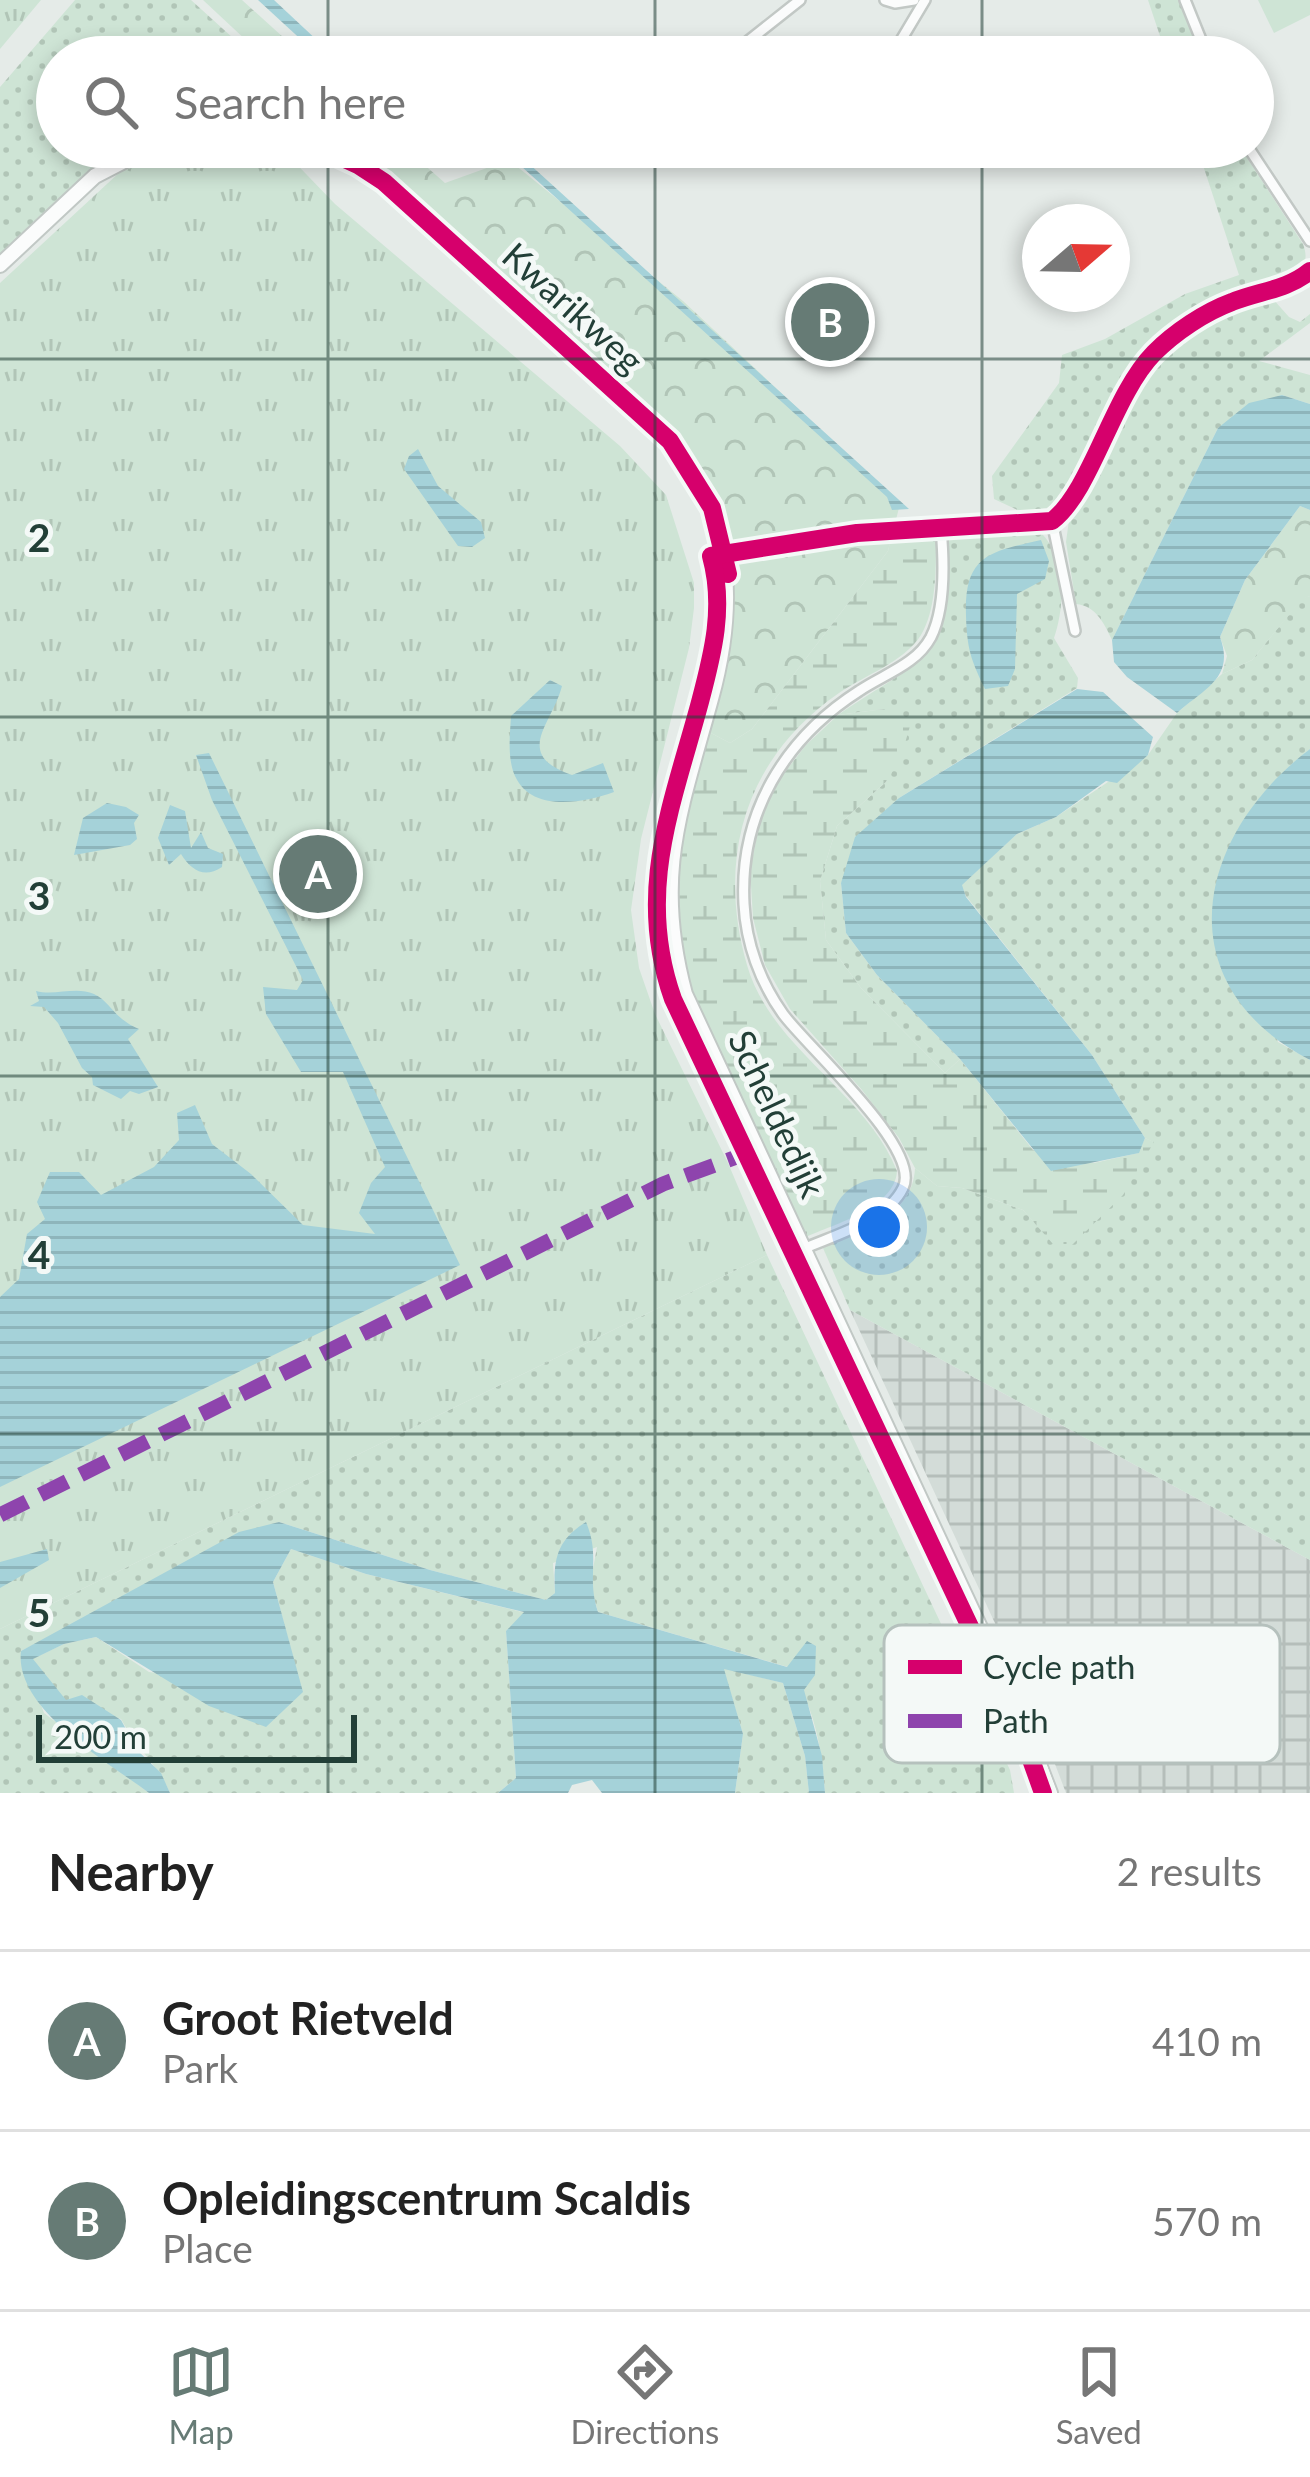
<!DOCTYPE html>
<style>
:root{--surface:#fff;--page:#f6f6f6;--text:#222;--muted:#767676;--line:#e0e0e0;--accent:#667b75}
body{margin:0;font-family:Lato,sans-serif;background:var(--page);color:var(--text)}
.compass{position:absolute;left:1022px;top:204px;width:108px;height:108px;border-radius:50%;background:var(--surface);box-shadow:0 6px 18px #0003;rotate:70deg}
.scale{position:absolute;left:36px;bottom:30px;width:321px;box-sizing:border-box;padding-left:12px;border:6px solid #223f37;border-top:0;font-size:33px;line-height:42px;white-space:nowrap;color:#223f37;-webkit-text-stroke:9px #f4f9f7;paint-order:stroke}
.you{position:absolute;left:879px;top:1227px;width:42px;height:42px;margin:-30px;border:9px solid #fff;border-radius:50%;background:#1a73e8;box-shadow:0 0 0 18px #1a73e833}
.badge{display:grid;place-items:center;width:78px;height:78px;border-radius:50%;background:var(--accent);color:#fff;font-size:39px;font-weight:700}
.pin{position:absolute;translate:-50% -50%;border:6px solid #fff;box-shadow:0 3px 12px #0006}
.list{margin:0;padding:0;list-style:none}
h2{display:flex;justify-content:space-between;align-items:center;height:156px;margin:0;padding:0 48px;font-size:51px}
h2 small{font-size:39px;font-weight:400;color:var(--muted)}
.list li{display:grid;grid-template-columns:78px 1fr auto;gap:36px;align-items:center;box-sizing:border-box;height:180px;padding:0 48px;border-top:3px solid var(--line)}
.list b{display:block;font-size:45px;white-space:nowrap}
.list p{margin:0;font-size:39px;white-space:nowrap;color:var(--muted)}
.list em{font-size:39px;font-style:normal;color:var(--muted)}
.icon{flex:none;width:66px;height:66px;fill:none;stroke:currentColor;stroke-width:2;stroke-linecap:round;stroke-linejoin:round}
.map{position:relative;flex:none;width:1310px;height:1793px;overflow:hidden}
.search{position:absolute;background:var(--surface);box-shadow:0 6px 18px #0003;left:36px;right:36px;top:36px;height:132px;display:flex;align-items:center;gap:30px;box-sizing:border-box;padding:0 42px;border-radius:66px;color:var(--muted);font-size:45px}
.sheet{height:516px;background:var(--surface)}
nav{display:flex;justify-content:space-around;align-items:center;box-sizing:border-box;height:168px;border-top:3px solid var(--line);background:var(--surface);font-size:33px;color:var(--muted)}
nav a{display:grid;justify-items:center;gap:6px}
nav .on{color:var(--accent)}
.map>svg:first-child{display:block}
.industrial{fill:url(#industrial-grid)}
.grass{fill:url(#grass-dots)}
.forest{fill:url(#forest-crowns)}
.wetland{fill:url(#wetland-marsh)}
.park{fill:url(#park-tufts)}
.garden{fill:#cee4d5}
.water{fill:url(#water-rules)}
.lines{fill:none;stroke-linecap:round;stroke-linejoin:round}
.street-casing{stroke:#c2c8c5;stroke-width:14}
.secondary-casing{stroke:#c1c8c5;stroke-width:18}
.street{stroke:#fbfcfc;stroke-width:9}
.secondary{stroke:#fbfcfc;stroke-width:14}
.quiet{stroke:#8e44ad;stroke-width:15;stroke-dasharray:30 15;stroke-linecap:butt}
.cycleway-casing{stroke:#f4f9f7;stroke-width:26}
.cycleway{stroke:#d6006c;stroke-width:18}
.grid{fill:none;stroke:#223f37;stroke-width:3;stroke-opacity:0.55}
.labels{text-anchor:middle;stroke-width:10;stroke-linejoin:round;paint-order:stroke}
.street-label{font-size:36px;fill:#223f37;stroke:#f4f9f7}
.key{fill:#f4f9f7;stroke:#b5c1bd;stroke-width:3}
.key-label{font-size:33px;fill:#223f37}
.grid-label{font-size:39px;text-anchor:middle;font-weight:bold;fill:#223f37;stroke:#f4f9f7;stroke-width:10;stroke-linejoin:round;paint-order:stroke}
</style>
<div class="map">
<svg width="1310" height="1793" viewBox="0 0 1310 1793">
<defs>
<pattern id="industrial-grid" width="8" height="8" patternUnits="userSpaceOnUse" patternTransform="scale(3)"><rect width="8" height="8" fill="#d3dcd8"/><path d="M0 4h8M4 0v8" fill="none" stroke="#b5beba"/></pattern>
<pattern id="grass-dots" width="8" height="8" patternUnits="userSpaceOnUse" patternTransform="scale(3)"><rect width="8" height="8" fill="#cee4d5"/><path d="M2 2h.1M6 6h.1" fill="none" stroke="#b1c5b7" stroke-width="1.8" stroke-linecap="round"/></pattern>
<pattern id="forest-crowns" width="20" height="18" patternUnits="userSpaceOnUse" patternTransform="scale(3)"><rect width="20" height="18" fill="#cee4d5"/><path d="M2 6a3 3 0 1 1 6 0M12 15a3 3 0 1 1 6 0" fill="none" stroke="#b1c5b7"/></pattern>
<pattern id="wetland-marsh" width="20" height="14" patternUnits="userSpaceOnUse" patternTransform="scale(3)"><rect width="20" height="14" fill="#cee4d5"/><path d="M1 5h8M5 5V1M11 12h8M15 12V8" fill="none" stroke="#b1c5b7"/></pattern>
<pattern id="park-tufts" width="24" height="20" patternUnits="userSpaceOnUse" patternTransform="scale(3)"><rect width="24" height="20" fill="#cee4d5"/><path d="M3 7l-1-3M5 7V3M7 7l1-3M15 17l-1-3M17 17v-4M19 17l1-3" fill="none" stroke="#b1c5b7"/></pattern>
<pattern id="water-rules" width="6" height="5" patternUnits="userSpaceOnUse" patternTransform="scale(3)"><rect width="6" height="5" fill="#a5d2d9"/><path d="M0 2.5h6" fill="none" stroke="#8eb5bb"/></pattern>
</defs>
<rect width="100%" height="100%" fill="#e5ebe8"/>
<path class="industrial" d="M850,1310l460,250v233h-244l-35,-92z"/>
<g class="grass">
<path d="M75,0h116l63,57h-197v90h75l-41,23 -91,85v-168z"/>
<path d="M1148,0h32l22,57h-35z"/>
<path d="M1197,147h43l63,97c5,13 3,23 -9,32 -38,17 -100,42 -133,65 -40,29 -76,119 -101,164l-36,8 -30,-14 -2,-23 67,-93 3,-28 43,-16 80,-45 54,-19z"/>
<path d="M1263,299h10l16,18 11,5 10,-8v9l-51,38 51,14v29l-28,-9 -64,33 -106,212c-8,-17 -16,-34 -36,-36l-10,-62 3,-22c65,-100 64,-178 194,-221z"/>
<path d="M1040,532c27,25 25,74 14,106l24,40 -1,10 -178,110 -58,85 5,50 31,42 83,84 -15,14 -84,-85 -35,-48 -6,-59 17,-55 50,-45 -3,-72 -46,6c94,-64 113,-51 110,-177z"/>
<path d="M1310,596v153c-41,32 -68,70 -89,117l57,176 32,18v500l-460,-250 -27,-62c38,-17 90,-32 92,-80l22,18 25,2 61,22 31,34 99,-102 -8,-4 -53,-83 -126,-159 -5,-11 56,-51 39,-17 92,-62 29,-42 45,-39 30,-14 50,-62z"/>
<path d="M767,1255l243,515 4,23h-189c-3,-45 -11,-89 -37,-126l-190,-55 -8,-27 7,-38 -44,16 2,30 -9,7 -116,-30 -151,-48 -258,129 23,62 105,80h-149v-164z"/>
<path d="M291,1549l75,25 160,39 -20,18 10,147 -18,15h-328c-12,-27 -34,-46 -49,-74l-55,-18 -34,-42 32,-15 32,-7 53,35 153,20 -29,-110z"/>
<path d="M723,1668l60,15 22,73 4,37h-74l8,-59z"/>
</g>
<g class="forest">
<path d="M203,0h39l63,57h-41z"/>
<path d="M359,147h45l41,36 64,-23 174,141 217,203 -12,47 -136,178 -22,14 -21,-11c34,-124 43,-186 -34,-296z"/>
<path d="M1300,506l10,4v86l-8,3 -50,61 -30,14 5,-18 -7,-19 25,-57z"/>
</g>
<g class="wetland">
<path d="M936,536c0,30 1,72 -15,99 -17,27 -56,40 -82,58 -94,65 -123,165 -92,272 24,84 119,127 150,206 -2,37 -63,53 -91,66l-115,-245c-28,-106 -9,-158 18,-260l21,11 22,-14 136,-178 3,-13z"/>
<path d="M884,709l26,17 -9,31 -14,24 -50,45 -17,55 6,59 35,48 84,85 15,-14 73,91 61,13 44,-10 7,-15 9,4 -31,53 -50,49h-20l-30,-34 -61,-22 -25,-2 -22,-18 -16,-30 -37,-48 -72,-81 -25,-44 -12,-47 -3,-48 11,-53 20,-40 25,-32 32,-30z"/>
</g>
<g class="park">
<path d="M0,0h41l-41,49z"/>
<path d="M202,147h78l55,57 285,242 46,49 28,88v25l-5,40 -48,191 -10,71 8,58 16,46 73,149 39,92 -767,374v-1346l121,-112z"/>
</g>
<path class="garden" d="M1258,0h52v15l-36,18z"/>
<g class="water">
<path d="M258,0h16l61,57h-15z"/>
<path d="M418,147l38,6 61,-6 -2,4 394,358 -17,1 -5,-13 -376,-340c-35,1 -64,17 -93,-10z"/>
<path d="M1282,395l28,9v106l-10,-4 -55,74 -25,57c15,41 -15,51 -43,76l-50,-36 -13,-15 -2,-22 106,-212 31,-25z"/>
<path d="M418,449l20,37 43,36 4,16 -13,9 -14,-1 -54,-77 5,-13z"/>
<path d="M1041,540l8,21 -4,18 -28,15 -2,75 -7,17 -23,3c-14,-29 -18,-40 -19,-73 -2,-60 22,-64 75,-76z"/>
<path d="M550,680l12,6c-10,39 -50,68 10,89l31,-12 11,29c-31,11 -82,21 -99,-16 -8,-18 -5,-41 -4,-60z"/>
<path d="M1077,689l26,3 50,45 -5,18 -31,28 -11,-2 -50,36 -39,17 -55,51 4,12 126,158 53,83 -6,15 -88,18 -91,-112 -83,-84 -31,-42 -5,-50 14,-46 44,-39z"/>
<path d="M1310,749v311c-145,-76 -116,-223 0,-311z"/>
<path d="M209,753l251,512 -460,222v-190l19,-18 8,-45 18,-15 -8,-17 13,-30h29l22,23 53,-28 25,-27 -2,-27 18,-8 17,39 39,30 52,51 72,9 -16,-21 12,-30 14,-16 -42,-95h-42l-35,-58 -3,-27 34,3 6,-10 -91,-180 -16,-45z"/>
<path d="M107,803l19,4 13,8 -5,8 3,16 -7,6 -56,10 9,-37z"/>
<path d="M170,805l15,6 6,37 10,-16 7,16 15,6 -1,13c-18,12 -31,3 -41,-13l-12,11 -11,-27z"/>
<path d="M36,991c19,5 40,-5 58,3 17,8 19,24 45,35l-11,10 30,48 -19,7 -9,-3 -9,8 -28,-14 -1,-8 -10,-9 -24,-45 -14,-16 -14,-1 9,-5z"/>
<path d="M279,1522l151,48 116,30 9,-7c-2,-34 2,-53 31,-71 15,35 0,54 12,90l189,55 20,-26 9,5 -1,29 -11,15 18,66 3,37h-16l-4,-37 -22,-73 -59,-14 19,65 -8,59h-133l-10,-13 -20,5 -4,8h-70l18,-15 -10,-147 18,-19 -158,-38 -75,-25 -18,33 30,110 -37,35 -57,-21 -113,-69 -32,7 -31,15 33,41 16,-5 39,25 17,31 23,22 9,20h-21c-42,-32 -135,-84 -128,-142l218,-119z"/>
<path d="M47,1549l2,11 -49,28v-26z"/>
</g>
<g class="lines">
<g class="street-casing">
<g id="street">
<path d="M885,0l10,3 19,-3"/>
<path d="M1185,0l23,57"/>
<path d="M728,57l72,-57"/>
<path d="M891,57l34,-57"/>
<path d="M761,147l18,3 10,-3"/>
<path d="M1248,147l62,94"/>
<path d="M1052,521l23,110"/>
<path d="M725,554l132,-21 195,-12c40,-31 60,-125 102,-168 21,-21 51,-41 78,-51 27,-11 55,-12 78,-31"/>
<path d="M803,1249c32,-14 84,-28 100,-61 20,-39 -96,-141 -120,-174 -23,-32 -37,-71 -39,-110 -5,-90 40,-165 115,-213 25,-17 57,-26 72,-54 15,-30 13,-76 10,-109"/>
</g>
</g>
<g class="secondary-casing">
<g id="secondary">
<path d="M319,147l39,18 26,17c59,53 118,106 177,160 36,32 77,62 108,98 66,76 67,168 42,259 -31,113 -58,177 -26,295l332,713 33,86"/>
<path d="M0,265l95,-89 56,-29"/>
</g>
</g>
<use href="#street" class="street"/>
<use href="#secondary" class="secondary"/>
<path class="quiet" d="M0,1515l663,-331 90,-33"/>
<g class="cycleway-casing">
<g id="cycleway">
<path d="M319,147l39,18 26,17 286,259 42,67 16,66"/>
<path d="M1043,1793l-18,-50 -352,-744c-38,-107 -1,-193 27,-297 13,-49 25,-95 11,-146l146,-23 195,-12c40,-31 60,-125 102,-168 21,-21 51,-41 78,-51 27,-11 55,-12 78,-31"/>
</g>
</g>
<use href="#cycleway" class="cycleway"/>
</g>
<path class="grid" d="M328,0v57M655,0v57M982,0v57M328,147v1646M655,147v1646M982,147v1646M0,359h1310M0,717h1310M0,1076h1310M0,1434h1310"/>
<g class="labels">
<g class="street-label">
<text transform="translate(573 308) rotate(42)" y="13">Kwarikweg</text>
<text transform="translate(777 1114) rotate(65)" y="13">Scheldedijk</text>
</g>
</g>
<rect x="884" y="1625" width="396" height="138" rx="18" class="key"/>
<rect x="908" y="1660" width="54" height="14" fill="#d6006c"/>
<rect x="908" y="1714" width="54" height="14" fill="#8e44ad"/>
<g class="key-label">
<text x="983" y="1679">Cycle path</text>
<text x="983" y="1733">Path</text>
</g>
<g class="grid-label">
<text x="39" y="552">2</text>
<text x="39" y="910">3</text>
<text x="39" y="1269">4</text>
<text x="39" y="1627">5</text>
</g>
</svg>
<svg class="compass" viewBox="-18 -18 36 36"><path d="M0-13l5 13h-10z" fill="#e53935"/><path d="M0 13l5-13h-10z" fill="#767676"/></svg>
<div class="scale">200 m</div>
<div class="you"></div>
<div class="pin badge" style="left:318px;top:874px">A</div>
<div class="pin badge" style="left:830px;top:322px">B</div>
<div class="search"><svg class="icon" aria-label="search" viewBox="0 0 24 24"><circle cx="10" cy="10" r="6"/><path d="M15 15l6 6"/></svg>Search here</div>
</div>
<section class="sheet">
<h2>Nearby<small>2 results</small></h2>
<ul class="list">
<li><span class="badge">A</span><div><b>Groot Rietveld</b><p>Park</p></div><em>410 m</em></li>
<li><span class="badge">B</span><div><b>Opleidingscentrum Scaldis</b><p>Place</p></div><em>570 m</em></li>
</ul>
</section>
<nav>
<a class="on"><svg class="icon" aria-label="map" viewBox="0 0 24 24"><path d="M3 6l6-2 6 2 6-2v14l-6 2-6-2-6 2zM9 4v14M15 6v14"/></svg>Map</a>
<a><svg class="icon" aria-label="directions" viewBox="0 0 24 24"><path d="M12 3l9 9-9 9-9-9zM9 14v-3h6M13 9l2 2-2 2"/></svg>Directions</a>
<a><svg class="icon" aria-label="saved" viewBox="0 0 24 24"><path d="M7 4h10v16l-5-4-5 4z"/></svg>Saved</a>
</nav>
